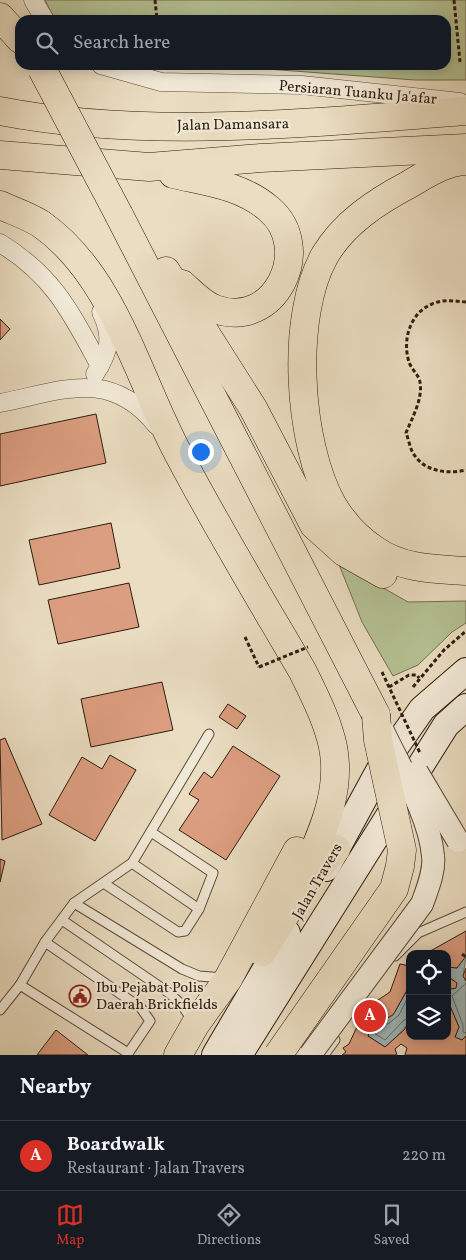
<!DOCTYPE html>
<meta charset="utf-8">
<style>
:root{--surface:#171b24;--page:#242831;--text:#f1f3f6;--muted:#9ea1a6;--line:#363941;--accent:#d93025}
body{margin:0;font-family:Vollkorn,serif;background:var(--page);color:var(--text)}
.controls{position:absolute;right:15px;bottom:15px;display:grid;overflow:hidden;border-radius:10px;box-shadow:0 2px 12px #0003}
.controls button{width:45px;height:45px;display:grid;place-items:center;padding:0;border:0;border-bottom:1px solid var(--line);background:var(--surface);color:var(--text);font:25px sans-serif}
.you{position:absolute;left:200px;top:451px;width:18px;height:18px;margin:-12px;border:4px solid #fff;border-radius:50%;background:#1a73e8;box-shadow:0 0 0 8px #1a73e833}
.badge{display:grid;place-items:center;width:32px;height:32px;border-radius:50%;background:var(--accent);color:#fff;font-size:16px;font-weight:700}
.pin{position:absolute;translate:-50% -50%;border:2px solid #fff;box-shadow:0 1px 5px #0006}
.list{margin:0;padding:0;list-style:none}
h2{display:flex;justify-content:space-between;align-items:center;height:65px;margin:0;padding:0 20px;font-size:21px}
h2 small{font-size:16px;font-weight:400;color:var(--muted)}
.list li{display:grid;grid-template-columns:32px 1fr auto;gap:15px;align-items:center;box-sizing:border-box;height:70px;padding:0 20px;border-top:1px solid var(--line)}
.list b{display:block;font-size:19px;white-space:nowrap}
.list p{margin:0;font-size:16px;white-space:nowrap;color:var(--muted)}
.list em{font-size:16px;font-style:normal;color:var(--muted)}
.icon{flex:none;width:28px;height:28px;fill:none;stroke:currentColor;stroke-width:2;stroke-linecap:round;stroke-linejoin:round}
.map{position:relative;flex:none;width:466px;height:1055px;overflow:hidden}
.search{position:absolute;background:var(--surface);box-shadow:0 2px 12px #0003;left:15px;right:15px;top:15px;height:55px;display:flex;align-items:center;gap:12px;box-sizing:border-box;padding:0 18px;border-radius:15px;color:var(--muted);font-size:19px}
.sheet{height:135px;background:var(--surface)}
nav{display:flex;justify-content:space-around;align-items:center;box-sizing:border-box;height:70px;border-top:1px solid var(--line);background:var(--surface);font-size:14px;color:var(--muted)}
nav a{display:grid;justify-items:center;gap:2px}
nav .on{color:var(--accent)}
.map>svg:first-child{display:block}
.green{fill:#b5c294;stroke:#726f50}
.water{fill:#9db9bd;stroke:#717a77}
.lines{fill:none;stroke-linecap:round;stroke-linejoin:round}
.shore{stroke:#666a65;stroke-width:1}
.building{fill:#dc9e80;stroke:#2e1c0d}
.service-casing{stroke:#5d4c3a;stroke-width:11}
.minor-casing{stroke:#5d4c3a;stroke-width:19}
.secondary-casing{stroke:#2e1c0d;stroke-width:28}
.primary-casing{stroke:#2e1c0d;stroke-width:29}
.path{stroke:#2e1c0d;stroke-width:3;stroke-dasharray:4 2.5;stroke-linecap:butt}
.service{stroke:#f1e9d7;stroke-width:9}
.minor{stroke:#f1e9d7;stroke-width:18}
.secondary{stroke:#f1e9d7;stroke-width:26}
.primary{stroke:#eaddc1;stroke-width:28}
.tertiary-bridge-casing{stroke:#5d4c3a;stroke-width:24;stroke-linecap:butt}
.primary-bridge-casing{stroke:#2e1c0d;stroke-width:29;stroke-linecap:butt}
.path-bridge{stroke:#2e1c0d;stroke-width:3;stroke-dasharray:4 2.5;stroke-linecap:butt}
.tertiary-bridge{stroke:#f1e9d7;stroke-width:22}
.primary-bridge{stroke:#eaddc1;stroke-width:28}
.labels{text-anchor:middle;stroke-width:4.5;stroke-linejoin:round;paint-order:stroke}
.street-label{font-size:15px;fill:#2e1c0d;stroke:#f1e9d7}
.poi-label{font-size:15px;fill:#2e1c0d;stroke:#f1e9d7;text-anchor:start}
</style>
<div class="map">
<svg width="466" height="1055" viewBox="0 0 466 1055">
<rect width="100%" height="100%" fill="#eaddc1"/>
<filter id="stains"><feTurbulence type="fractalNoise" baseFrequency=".004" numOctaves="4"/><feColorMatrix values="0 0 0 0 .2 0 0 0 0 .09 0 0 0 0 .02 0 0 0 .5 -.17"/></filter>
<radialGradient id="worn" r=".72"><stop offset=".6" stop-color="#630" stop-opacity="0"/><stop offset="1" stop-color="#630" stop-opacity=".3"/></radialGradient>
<g class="green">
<path d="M45,0h421v80h-51l-202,-15h233v-45h-391z"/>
<path d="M338,562l70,40 58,-1v22l-14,9 -34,33 -25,11 -31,-54z"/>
</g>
<g class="water">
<path d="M466,956l-3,20 3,5v55l-4,4 -7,-3 4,-10 -12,-28v-13l7,3 3,-4 -7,-8 -3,-1v-9l10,1z"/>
<path d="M410,985c0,38 4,36 -25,62l-17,-11 5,-15 6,-6 6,4 10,-7z"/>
</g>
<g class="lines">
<g class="shore">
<path d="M466,983l-14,13 11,29v7l3,1"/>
<path d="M410,993l-11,22 -11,9 -10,-1 -4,10 11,7 19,-20 6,-1"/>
</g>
</g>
<g class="building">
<path d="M0,319l10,10 -10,11z"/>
<path d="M96,414l10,49 -106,23v-52z"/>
<path d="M111,523l9,45 -81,17 -10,-45z"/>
<path d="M129,583l10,44 -81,17 -10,-44z"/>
<path d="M162,682l11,48 -82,17 -10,-48z"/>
<path d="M228,704l18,12 -9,13 -18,-12z"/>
<path d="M5,738l37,86 -40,16 -2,-100z"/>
<path d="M233,746l47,30 -54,84 -47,-30 20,-30 -10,-6 15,-22 8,6z"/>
<path d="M110,755l26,15 -41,71 -46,-26 33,-58 20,12z"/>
<path d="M0,859l5,2 -5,21z"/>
<path d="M466,931v25l-9,12 -10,-1v-13h-22z"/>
<path d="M400,964l10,2v19l-17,30 -8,4 -6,-4 -5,4 -6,17 17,11 19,-17 6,-9v15h37v-37l12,28 -4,10 7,3 4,-4v19h-61l2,-7 -6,-4 -6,5 2,6h-55l4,-3 -3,-4 6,-4 13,-28 13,-14 15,-10z"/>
<path d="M466,968v13l-3,-5z"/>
<path d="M447,976l10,7 -1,5 -4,1 -5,-3z"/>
<path d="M56,1030l32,25h-51z"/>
</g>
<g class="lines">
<g class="service-casing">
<g id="service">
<path d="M132,863l67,46"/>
<path d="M105,884l73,48 7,-1 14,-22 14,-36 -62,-41"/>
<path d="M74,903l108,66 17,7 25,2"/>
<path d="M62,920l107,73 13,12 12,18"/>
<path d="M45,942l96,66 9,13 -23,34"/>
<path d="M395,956l23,-23 48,-21"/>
<path d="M20,985l108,68"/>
<path d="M0,1010l20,-25 25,-43 29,-39 58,-40 77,-129"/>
<path d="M324,1055l11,-15"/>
</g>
</g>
<g class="minor-casing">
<g id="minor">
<path d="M33,0l12,20"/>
<path d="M101,65l60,17 141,3 158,17"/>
<path d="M0,243c54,33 71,70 100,123"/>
<path d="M95,374c15,-23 18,-37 6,-62"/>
<path d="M0,403c62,-12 110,-36 157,23"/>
</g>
</g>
<g class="secondary-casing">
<g id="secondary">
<path d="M326,868l54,-99 42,-60 44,-38"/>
<path d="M215,1055l72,-122"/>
<path d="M239,1055l207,-330 20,-18"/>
</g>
</g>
<g class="primary-casing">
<g id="primary">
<path d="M0,17l20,22"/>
<path d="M0,111c147,29 317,11 466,0"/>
<path d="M0,155l149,12 112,-9 205,-10"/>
<path d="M466,161c-22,1 -39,13 -58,24 -32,17 -64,38 -83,70 -35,61 -27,188 7,249 11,19 25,34 43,46 27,19 60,19 91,21"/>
<path d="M173,174c34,8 68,11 96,35 46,39 6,122 -54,100 -13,-5 -23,-16 -33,-25"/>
<path d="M0,205c13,6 29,11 41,19 74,52 97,156 138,231 39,74 82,145 124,217 9,19 20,39 26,60 19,55 -10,107 -31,155"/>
<path d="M119,215l257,500"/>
<path d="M166,271l87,137 61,117 30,27 39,22"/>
<path d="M262,952l25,-40 11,-25 38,-38"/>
<path d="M178,1055l17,-30 33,-46 69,-128"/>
</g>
</g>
<g class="path">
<path d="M155,0l2,20"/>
<path d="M454,0l6,62"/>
<path d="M466,302c-11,-1 -24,-3 -34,2 -22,9 -30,36 -23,58 2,7 10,13 11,20 3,17 -8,36 -14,51 3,7 4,17 9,23 11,16 34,18 51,14"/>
<path d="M245,637l14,30"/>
<path d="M389,687l20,-12h8l2,3"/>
<path d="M413,687l31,-37 22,-19"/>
<path d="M462,954l4,3"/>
</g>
<use href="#service" class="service"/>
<use href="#minor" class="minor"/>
<use href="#secondary" class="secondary"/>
<use href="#primary" class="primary"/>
<g class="tertiary-bridge-casing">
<g id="tertiary-bridge">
<path d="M417,772l41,69"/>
<path d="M310,1055l112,-151c5,-14 13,-33 11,-48 -3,-39 -33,-89 -50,-125"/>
</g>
</g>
<g class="primary-bridge-casing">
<g id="primary-bridge">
<path d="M42,69l77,146"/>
<path d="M278,1055l116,-166 6,-23 2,-16 -24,-110 -2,-25"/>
</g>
</g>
<g class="path-bridge">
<path d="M259,667l49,-20"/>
<path d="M382,672l38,81"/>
</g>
<use href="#tertiary-bridge" class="tertiary-bridge"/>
<use href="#primary-bridge" class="primary-bridge"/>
</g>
<defs>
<g id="civic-ring" transform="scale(1.125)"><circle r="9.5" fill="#f1e9d7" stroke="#8f2418" stroke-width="1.5"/><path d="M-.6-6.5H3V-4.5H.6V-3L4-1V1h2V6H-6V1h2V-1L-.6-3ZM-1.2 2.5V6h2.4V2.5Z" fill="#8f2418"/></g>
</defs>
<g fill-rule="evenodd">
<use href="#civic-ring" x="80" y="996"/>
</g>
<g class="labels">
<g class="street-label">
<text transform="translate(358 92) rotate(5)" y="5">Persiaran Tuanku Ja'afar</text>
<text transform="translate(233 124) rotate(-1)" y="5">Jalan Damansara</text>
<text transform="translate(317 881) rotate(-60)" y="5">Jalan Travers</text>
</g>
<g class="poi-label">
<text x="96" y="992">Ibu Pejabat Polis<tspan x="96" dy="17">Daerah Brickfields</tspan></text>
</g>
</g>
<rect width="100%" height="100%" filter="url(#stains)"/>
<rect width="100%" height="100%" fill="url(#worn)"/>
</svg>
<div class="controls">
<button><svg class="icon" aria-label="locate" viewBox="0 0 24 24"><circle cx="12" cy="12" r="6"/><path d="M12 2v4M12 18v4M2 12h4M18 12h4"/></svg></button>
<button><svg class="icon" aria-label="layers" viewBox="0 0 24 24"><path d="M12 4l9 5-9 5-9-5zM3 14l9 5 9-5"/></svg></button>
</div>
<div class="you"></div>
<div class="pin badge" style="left:370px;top:1016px">A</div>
<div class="search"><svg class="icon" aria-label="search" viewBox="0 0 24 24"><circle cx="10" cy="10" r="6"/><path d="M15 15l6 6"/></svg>Search here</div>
</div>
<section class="sheet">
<h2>Nearby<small></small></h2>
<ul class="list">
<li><span class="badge">A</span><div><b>Boardwalk</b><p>Restaurant · Jalan Travers</p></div><em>220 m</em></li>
</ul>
</section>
<nav>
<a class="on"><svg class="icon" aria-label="map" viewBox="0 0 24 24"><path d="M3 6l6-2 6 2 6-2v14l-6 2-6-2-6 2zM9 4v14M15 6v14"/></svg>Map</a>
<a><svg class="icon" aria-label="directions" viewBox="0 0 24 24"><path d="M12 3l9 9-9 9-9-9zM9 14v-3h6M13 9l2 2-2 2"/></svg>Directions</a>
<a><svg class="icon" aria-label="saved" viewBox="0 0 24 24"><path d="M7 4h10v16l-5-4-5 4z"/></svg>Saved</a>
</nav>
